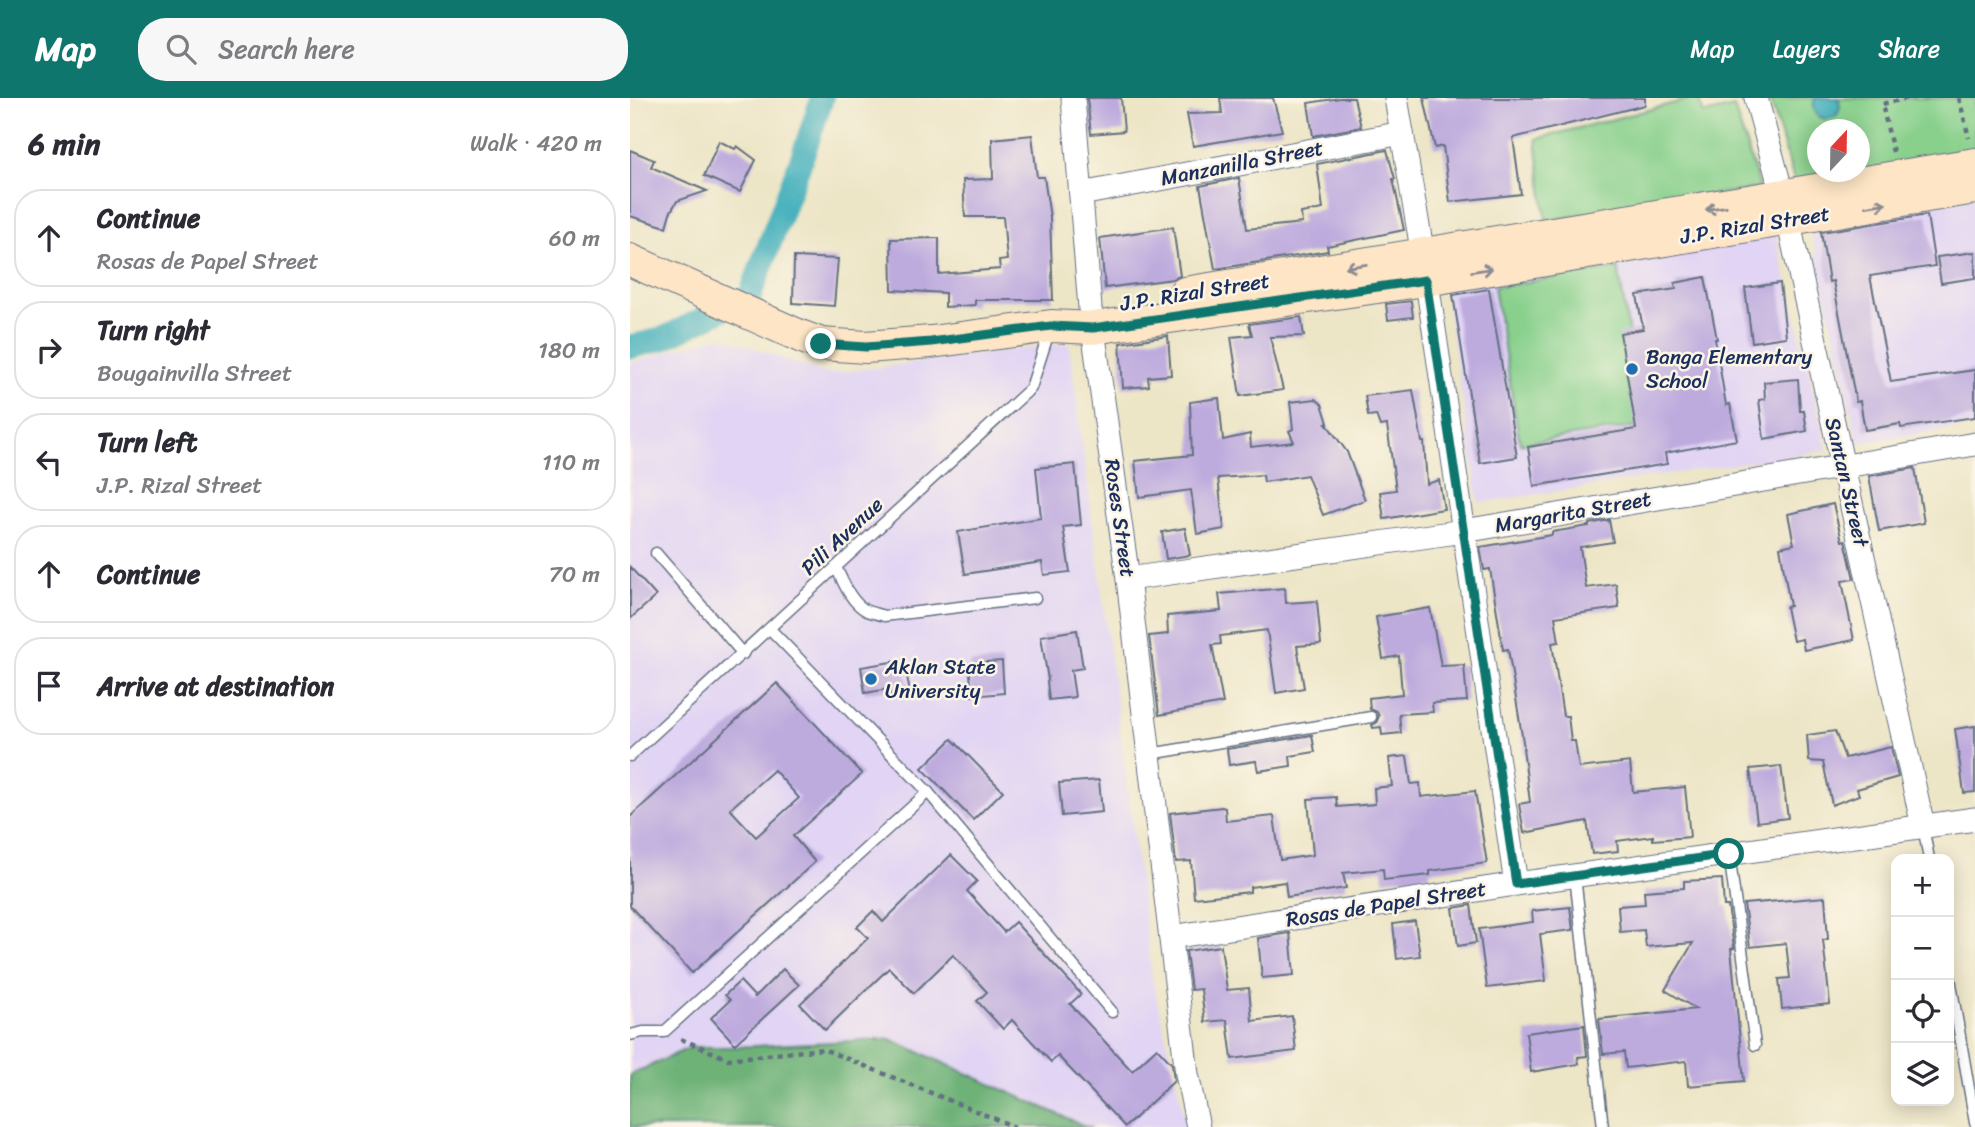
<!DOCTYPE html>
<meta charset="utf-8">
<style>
:root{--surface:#fff;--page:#f7f7f7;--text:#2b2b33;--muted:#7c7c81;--line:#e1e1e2;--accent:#0f766e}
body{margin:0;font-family:Sriracha,sans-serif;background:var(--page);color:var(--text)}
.controls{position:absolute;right:21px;bottom:21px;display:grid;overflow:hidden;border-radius:14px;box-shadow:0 4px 18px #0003}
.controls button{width:63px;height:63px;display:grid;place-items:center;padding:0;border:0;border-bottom:2px solid var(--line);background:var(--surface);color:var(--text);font:35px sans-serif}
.compass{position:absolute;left:1177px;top:21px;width:63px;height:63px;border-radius:50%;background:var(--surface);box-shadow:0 4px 18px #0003;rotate:22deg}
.stop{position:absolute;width:21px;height:21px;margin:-16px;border:5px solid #0f766e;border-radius:50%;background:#fff}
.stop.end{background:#0f766e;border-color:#fff;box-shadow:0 2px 7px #0008}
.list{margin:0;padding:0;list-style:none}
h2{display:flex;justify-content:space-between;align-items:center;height:91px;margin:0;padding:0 28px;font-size:30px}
h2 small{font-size:23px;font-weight:400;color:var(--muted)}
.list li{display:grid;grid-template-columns:46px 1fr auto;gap:21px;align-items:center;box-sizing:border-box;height:98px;margin:0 14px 14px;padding:0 14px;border:2px solid var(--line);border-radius:28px}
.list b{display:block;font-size:26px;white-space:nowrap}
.list p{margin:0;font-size:23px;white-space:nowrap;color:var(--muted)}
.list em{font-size:23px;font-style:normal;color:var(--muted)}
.icon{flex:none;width:38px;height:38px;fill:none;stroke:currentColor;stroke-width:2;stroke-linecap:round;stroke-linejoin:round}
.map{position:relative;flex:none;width:1345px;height:1029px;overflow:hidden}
header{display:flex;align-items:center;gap:42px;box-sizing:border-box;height:98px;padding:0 35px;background:var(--accent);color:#fff}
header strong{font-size:33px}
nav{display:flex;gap:38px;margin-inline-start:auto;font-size:24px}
.search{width:490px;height:63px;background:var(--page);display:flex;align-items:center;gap:18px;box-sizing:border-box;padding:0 24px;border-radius:28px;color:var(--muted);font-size:26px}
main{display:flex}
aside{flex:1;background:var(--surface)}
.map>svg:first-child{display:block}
.built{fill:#e1d4f4}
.green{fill:#88d08c;stroke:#528075;stroke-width:2;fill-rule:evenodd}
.forest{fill:#6eb278;stroke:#44706b;stroke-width:2}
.water{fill:#40afbb;stroke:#2e6f8c;stroke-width:2}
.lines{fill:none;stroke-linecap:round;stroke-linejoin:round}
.canal{stroke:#40afbb;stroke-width:24}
.building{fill:#beabde;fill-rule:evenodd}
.lane-casing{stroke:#646f82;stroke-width:13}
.street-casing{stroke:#646f82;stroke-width:25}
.secondary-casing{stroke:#646f82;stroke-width:34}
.path{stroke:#646f82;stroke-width:4.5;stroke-dasharray:5 5;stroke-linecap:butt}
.lane{stroke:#fff;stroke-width:10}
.street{stroke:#fff;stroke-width:23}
.secondary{stroke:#fde5c5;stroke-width:32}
.oneway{stroke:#8c8a92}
.route{stroke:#0f766e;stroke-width:9}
.poi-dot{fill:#1f6fb2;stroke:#fcf5e5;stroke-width:2.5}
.labels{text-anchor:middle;stroke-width:5;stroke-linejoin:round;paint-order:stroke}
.street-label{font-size:21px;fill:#1b2f5e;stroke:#fcf5e5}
.poi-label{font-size:21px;fill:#1b2f5e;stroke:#fcf5e5;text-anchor:start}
</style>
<header>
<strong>Map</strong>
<div class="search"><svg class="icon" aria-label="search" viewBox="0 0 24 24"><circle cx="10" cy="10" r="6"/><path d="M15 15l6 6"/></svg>Search here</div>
<nav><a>Map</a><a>Layers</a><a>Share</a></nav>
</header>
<main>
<aside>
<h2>6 min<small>Walk · 420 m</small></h2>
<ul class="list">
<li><svg class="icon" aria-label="ahead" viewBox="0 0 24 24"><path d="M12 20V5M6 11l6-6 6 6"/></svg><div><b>Continue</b><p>Rosas de Papel Street</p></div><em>60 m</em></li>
<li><svg class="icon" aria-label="right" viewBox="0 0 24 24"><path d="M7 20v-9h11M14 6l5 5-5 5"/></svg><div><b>Turn right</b><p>Bougainvilla Street</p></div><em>180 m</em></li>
<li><svg class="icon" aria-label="left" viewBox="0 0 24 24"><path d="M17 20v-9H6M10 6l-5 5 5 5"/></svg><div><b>Turn left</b><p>J.P. Rizal Street</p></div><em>110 m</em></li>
<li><svg class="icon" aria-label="ahead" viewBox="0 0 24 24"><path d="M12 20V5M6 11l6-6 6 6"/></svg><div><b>Continue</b></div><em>70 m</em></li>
<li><svg class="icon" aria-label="arrive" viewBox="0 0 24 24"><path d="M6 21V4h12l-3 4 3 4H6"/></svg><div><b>Arrive at destination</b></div></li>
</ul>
</aside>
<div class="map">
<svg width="1345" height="1029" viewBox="0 0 1345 1029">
<rect width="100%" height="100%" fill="#fcf5e5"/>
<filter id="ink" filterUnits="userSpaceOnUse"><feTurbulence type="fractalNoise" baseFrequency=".0143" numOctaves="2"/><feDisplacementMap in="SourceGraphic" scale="14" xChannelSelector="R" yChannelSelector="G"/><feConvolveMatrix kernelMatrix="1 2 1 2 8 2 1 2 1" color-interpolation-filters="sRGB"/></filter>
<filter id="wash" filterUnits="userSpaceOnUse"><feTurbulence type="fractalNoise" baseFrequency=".00686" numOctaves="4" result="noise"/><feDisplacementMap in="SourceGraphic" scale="28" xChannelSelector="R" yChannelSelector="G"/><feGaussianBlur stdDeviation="1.57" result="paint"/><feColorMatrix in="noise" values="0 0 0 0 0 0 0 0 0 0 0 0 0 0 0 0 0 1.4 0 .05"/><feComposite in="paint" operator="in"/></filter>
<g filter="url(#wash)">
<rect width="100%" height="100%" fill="#ece5c6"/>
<g class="built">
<path d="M1345,100v227l-117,18 -48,-215z"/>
<path d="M1145,133l52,219 -348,53 -34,-214z"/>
<path d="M90,238l107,38 242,-31 84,640 34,144h-100l-197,-88 -155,8h-44l-61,28v-712z"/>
</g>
<g class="green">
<path d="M1064,0h4l6,16 30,-7 26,81 -214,32 -10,-81z"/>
<path d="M1140,0h205v54l-179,35zM1188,32h42v42h-42z"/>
<path d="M988,170l26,157 -124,19 -26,-157z"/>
</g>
<path class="forest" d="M260,941l197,88h4h-461v-52l61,-28h44z"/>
<path class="water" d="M1185,0h23c11,27 -32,28 -23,0z"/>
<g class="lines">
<path class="canal" d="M0,249l32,-8 88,-43 54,-144 18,-54"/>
</g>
<g id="blocks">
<g class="building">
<path d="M457,0h34l3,33 -33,3z"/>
<path d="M590,0h53l9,33 -89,15 -6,-32 35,-1z"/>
<path d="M710,0h14l7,29 -48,9 -5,-33z"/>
<path d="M794,0h221v7l-132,33 8,56 -71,8 -7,-56 -8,2z"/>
<path d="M402,37l5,42h7l6,40 3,83h-78v5l-30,2v-14l-53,-3 -1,-51 48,-1v36l61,-5 -1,-8 8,-1 -4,-43h-38l-2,-37 30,-1 -1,-40z"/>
<path d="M89,43l16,8 2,-3 19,14 -16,32 -36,-16z"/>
<path d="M0,52l24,10 -3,7 56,24 -30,10 -7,12 -4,14 -36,-11z"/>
<path d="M757,52l8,29h-2l11,51 -77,16 1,5 -113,18 -15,-83 39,-8 8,51 55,-6 -1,-10 22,-4 -6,-45z"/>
<path d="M1297,117l8,51 -65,10 21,106 84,-12v47l-74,11 -1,-4 -35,6 -5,-29 -4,1 -23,-121 -4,1 -8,-50z"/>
<path d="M543,129l7,49 -7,3 -68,9 -5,-50z"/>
<path d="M1345,154v26l-34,5 -4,-26z"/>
<path d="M164,159l44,2 -4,47 -41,-3z"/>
<path d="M1075,179l12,62h-2l11,66 4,-1 7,36 -72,13 2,11 -133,22 -6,-39 108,-18 -16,-96 23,-4 -6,-34 39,-6 -1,-6z"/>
<path d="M1150,185l6,54 -34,5 -7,-54z"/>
<path d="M859,191l28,168 -37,6 -27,-168z"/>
<path d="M781,203l2,16 -25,3 -2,-16z"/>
<path d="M671,219l3,19 -34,1 13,53 -43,6 -9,-59 21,-2 -3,-11z"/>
<path d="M538,238l3,39 -23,2 1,9 -26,2 -3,-45z"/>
<path d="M1168,281l2,32h4l3,20 -43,8 -5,-39 6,-1 -1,-17z"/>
<path d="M783,292l9,52h2l3,42 12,-4 5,29 -60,10 -4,-27 16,-2 -9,-65 -7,1 -4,-11 -8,1 -3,-20z"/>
<path d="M589,300l4,42 27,-6 1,13 43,-5 -5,-11 4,-2 -3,-27 26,-3 6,5 6,19h-2l21,29 18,48 -42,15 -16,-40 -43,7 -1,-7 -45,3 6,51 -27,5 -6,-44 -52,7 -4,-36 57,-6 -2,-53z"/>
<path d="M445,366l6,61 -18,2 7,45 -26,3 -2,-13 -77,12 -7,-42 83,-14 -5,-50z"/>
<path d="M1285,370l9,55 -45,8 -10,-55z"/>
<path d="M1203,406l9,37 3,-1 9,39 -12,2 12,59 -50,10 -2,-11 -9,2 -7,-34 4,-1 -10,-59 14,-3 -6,-30z"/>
<path d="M979,422l4,22 -33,5 6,41 30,-4 3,24 -64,9 4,25 -7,1 11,73h5l3,25h4l4,27 51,-6 3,30 52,-5 5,50 -37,3v-4l-36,5 1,10 -26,3 -5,-33 -63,12 -5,-29 11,-2 -7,-54h1l-16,-99 -5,1 -13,-81 -6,1 -4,-23 72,-12v-3l37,-6v-2z"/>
<path d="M555,430l5,27 -24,4 -4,-27z"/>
<path d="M0,469l26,29 -26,23z"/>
<path d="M655,490l1,15 31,-2 4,43 -24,2 7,42 -28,5 -9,-63 -47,6 1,8 -9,1 11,58 -64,12 -10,-79 19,-2 -1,-18 54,-5 -2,-17z"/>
<path d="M800,510l11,58 23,-1 3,36 -35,2 1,9 -34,2 2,19 -19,2 -1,-8 -8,1 -1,-3 4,-2 3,-7 -2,-4 -7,-3 -1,-11 33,-4 -3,-38 -16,3 -7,-42z"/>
<path d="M447,532l6,38 -12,2 4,27 -26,3 -2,-19 1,-1 -7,-44z"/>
<path d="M274,562l6,33 -19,3 -2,-7 -24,4 -4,-26z"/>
<path d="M372,563l2,32 -32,3 -3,-33z"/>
<path d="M147,585l85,91 -69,62 22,26 -123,111 -62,-67v-89zM144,672l25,28 -43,39 -26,-28z"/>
<path d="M1345,628v66l-11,1 -9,-64z"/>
<path d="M1205,633l10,27 46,-11 7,30 -41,12 2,6 -27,10 -9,-43 -14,-1 -2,-26z"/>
<path d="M682,637l3,17 -25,4 1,10 -33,5 -2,-10 -27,4 -2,-16z"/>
<path d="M322,641l51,52 -30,29 -51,-52z"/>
<path d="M777,658l4,28 9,-1 1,14 54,-6 12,72 -57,8v4l-46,5 -1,-11 -40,4 3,15 -59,9 -2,-15 -35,5v5l-56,6 -3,-37 -15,1 -6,-49 52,-6 3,1 1,13 48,-5 6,44 33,-5 -5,-56 28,-2 1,10 38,-3 -1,-16 18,-2 -3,-28z"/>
<path d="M1151,668l7,52 -31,4 -7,-53z"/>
<path d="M469,682l3,32 -40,4 -3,-33z"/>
<path d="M321,757l26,26 -10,10 37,41 11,-10 66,72 -11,10 62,67 25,-23 15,16 2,17 -49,46 -67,-71 -7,6 -39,-42 -9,9 -26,-28 10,-9 -34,-37 -39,38 -25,-25 -64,62 -25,-26 68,-66 -11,-11 16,-16 10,11z"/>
<path d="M1092,781l2,27h4l6,42 -3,1 13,132 -56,5 -2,-25 -60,7 -2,-16 -21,2 -4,-35 97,-10 -31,-19 28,-47 -47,4 -2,-17 -24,2 -2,-26 27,-2 -1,-13 40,-3v-7z"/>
<path d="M1195,799l3,42 -5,1 7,64 -48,5 -3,-30 11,-1 -4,-35 -36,4 -6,-43z"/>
<path d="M841,807l5,38 -18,3 -5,-38z"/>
<path d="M940,809l3,23 -33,4 6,47 -59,7 -8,-59 54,-7 -1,-11z"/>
<path d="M785,823l5,35 -23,3 -4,-35z"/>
<path d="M660,835l4,42 -32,3 -4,-40z"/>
<path d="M591,848l6,44 22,-2 3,33 40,-5 4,35 -64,8 -5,-39 -22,2 -4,-33 -10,1 -5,-39z"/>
<path d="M153,871l16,16 -64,59 -24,-26 19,-18 -5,-5 15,-14 15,16z"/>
<path d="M954,927l3,31 -9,1 1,7 -48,8 -5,-39z"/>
</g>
</g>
</g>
<g filter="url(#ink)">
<use href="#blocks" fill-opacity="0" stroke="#646f82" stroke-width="2"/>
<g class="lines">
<g class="lane-casing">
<g id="lane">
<path d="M26,455l87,101"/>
<path d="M206,469c7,15 15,36 31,44 5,2 12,3 17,5l151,-18"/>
<path d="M140,531l158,163 184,220"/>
<path d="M520,656l221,-37"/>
<path d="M0,658l401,-368 19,-59"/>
<path d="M1293,728l6,33"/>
<path d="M1099,756l26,191"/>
<path d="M945,778l28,251"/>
<path d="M1319,874l26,151"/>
<path d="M0,937l13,-3h21l264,-240"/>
</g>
</g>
<g class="street-casing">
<g id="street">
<path d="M443,0l17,210 38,271 59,495 11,53"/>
<path d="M766,0l27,157 93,629"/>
<path d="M1126,0l27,99 140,629"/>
<path d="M451,96l321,-61"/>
<path d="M498,481l336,-48 511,-87"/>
<path d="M541,839l345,-53 459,-65"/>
</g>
</g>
<g class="secondary-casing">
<g id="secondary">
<path d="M0,162l170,76 21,8 45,3 65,-5 120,-16 42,2 333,-48 549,-92"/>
<path d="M555,195l790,-129"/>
</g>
</g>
<g class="path">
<path d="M1329,0l10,40"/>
<path d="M1263,54l-11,-48 27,-6"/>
<path d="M51,941l47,20 95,-10 192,78"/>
</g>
<use href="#lane" class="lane"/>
<use href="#street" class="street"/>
<use href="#secondary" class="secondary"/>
</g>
<defs><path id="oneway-shaft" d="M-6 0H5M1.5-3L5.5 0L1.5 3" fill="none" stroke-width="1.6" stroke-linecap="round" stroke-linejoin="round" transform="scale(1.75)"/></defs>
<g class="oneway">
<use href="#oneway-shaft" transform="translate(1246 107) rotate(-9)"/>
<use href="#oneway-shaft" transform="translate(1086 110) rotate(171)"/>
<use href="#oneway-shaft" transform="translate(726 168) rotate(171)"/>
<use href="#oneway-shaft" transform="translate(852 172) rotate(-9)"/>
</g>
</g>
<g class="lines" filter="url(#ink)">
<path class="route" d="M191,246l45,3 65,-5 120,-16 42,2 333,-48 90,604 213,-30"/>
</g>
<g class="poi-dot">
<circle cx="1002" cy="271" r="7"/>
<circle cx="241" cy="581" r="7"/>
</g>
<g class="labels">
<g class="street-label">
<text transform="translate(612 65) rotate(-11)" y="7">Manzanilla Street</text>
<text transform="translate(1125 127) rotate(-9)" y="7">J.P. Rizal Street</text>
<text transform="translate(565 194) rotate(-9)" y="7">J.P. Rizal Street</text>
<text transform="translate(1217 384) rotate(77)" y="7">Santan Street</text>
<text transform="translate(943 414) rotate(-10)" y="7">Margarita Street</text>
<text transform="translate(490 420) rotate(82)" y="7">Roses Street</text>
<text transform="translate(212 438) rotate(-43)" y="7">Pili Avenue</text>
<text transform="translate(756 806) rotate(-9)" y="7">Rosas de Papel Street</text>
</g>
<g class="poi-label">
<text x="1016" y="266">Banga Elementary<tspan x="1016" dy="24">School</tspan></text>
<text x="255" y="576">Aklan State<tspan x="255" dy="24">University</tspan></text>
</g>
</g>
</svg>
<div class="controls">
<button>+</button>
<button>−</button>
<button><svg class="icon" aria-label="locate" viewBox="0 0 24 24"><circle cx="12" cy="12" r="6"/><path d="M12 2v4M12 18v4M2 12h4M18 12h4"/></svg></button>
<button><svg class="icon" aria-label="layers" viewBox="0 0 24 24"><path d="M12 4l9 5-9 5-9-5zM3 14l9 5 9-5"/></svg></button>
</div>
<svg class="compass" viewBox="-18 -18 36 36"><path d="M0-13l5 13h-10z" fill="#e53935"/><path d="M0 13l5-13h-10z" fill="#7c7c81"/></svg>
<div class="stop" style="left:1099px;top:756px"></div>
<div class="stop end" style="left:191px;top:246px"></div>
</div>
</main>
